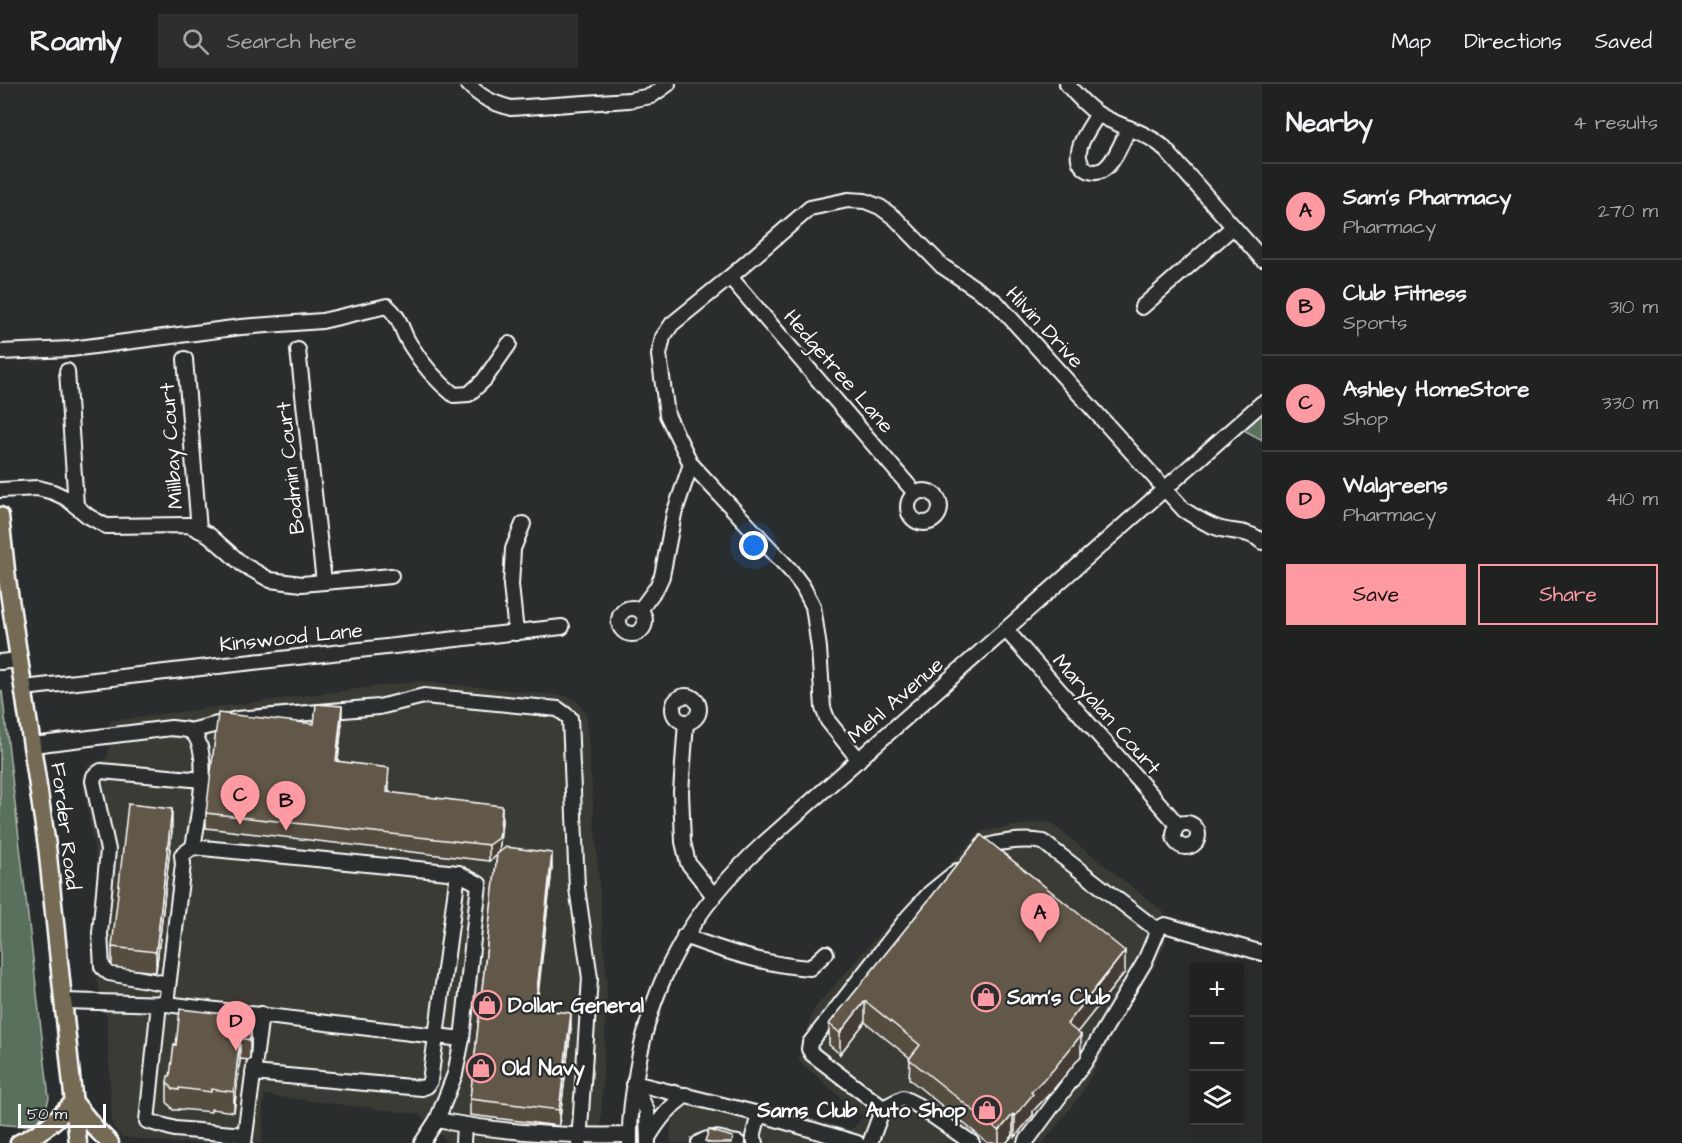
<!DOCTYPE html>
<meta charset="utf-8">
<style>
:root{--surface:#202222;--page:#2d2f2f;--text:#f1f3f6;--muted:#a2a4a5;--line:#3d3f40;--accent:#ff9aa2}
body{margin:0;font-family:"Architects Daughter",sans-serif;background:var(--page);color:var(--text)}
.controls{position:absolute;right:18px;bottom:18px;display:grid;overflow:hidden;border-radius:0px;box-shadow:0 3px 15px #0003}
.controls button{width:54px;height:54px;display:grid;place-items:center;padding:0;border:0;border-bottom:2px solid var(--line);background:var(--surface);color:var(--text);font:30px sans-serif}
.scale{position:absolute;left:18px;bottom:15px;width:88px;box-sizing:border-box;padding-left:6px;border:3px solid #fff;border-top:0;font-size:16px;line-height:21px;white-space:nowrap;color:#fff;-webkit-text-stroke:4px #2a2d2e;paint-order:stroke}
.you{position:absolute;left:754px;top:462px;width:21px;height:21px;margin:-15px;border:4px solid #fff;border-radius:50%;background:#1a73e8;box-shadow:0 0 0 9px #1a73e833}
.badge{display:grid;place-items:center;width:39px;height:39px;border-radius:50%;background:var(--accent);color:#111;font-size:20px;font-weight:700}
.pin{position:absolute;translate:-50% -50px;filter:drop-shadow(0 2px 3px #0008)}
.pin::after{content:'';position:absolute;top:32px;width:21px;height:18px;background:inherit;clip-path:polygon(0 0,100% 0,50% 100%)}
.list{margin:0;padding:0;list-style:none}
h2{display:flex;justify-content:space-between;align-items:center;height:78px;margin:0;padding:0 24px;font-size:26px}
h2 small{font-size:20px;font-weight:400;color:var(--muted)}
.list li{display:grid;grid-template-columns:39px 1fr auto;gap:18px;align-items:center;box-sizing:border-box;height:96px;padding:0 24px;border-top:2px solid var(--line)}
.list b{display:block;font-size:22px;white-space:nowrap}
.list p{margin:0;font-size:20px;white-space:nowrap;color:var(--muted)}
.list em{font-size:20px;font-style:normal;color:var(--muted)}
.actions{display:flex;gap:12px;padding:18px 24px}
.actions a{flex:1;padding:14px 0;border:2px solid var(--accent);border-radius:0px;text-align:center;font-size:21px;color:var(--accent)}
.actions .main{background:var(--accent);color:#111}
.icon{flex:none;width:33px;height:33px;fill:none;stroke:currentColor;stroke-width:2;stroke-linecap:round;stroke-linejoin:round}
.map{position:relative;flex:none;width:1262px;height:1059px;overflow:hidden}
header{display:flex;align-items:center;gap:36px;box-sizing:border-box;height:84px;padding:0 30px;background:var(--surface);border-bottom:2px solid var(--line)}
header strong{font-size:28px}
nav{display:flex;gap:33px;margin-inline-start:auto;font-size:21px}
.search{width:420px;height:54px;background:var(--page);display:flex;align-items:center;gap:15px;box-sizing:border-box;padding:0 21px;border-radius:0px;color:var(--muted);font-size:22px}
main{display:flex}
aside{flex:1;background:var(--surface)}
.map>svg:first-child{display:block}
.built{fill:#3b3a36}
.green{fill:#586f5b;stroke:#acb7ad;stroke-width:1.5}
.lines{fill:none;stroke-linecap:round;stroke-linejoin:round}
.minor-casing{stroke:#fff;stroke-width:18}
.major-casing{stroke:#fff;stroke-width:21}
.minor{stroke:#2a2d2e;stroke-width:14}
.major{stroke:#746b52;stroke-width:16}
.wall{fill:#544d40;stroke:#fff;stroke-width:1.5}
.shaded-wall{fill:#453e34;stroke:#fff;stroke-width:1.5}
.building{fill:#62594a;stroke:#fff;stroke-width:1.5}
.labels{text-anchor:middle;stroke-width:4.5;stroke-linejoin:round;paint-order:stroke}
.street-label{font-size:21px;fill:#fff;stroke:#2a2d2e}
.poi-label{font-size:21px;font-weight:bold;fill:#fff;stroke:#2a2d2e;text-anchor:start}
</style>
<header>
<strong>Roamly</strong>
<div class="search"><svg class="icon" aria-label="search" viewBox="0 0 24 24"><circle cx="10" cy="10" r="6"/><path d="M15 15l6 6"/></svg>Search here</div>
<nav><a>Map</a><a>Directions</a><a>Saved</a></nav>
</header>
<main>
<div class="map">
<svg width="1262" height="1059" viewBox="0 0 1262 1059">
<rect width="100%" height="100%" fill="#2a2d2e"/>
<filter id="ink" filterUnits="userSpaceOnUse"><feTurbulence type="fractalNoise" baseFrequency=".0167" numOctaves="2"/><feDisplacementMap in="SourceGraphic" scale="12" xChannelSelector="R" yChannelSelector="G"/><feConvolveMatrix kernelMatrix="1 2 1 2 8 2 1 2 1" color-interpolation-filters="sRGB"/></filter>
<g filter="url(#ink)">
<g class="built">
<path d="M419,597l148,15 9,5 10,12 21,273 -7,157h-153l-1,-3 -27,-26 -155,-19 -2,48h-88l-53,-6 -9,-12 -5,-106 -15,-58 5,-97 -15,-87 7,-12 19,-7 2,-37z"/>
<path d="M1048,737l116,91 2,30 -13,27 -19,27 -54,100 -37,47h-372l-1,-10 9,-50 172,47 12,-13 -65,-57 16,-51 66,-76 103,-102z"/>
</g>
<g class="green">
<path d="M1262,330v26l-18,-10z"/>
<path d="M0,607h2l47,407c-8,32 -20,29 -49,26z"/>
</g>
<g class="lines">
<g class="minor-casing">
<g id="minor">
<path d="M468,0c13,14 25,19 43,24l118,-8 22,-4 17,-12"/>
<path d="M1067,0c9,11 19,22 31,30 21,13 45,16 64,32l100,113"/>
<path d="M1098,30c-8,14 -31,41 -12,55 6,4 12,4 18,0 12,-9 18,-28 25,-41"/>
<path d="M730,193l185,216"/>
<path d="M1142,223l91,-80"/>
<path d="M298,266l26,232"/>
<path d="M0,268l71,-3 170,-22 81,-6 65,-15c16,14 13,24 24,40 11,18 27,36 43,49l15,-1 15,-14 25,-36"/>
<path d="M185,275l14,171"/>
<path d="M67,287l9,135"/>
<path d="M0,406l38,-2 15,4 13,6 22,18 18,10 83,-1 20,10 33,29 28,16 32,4 89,-8"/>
<circle cx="924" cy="423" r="16"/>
<circle cx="632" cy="537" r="13"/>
<path d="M640,526l17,-23 5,-11 12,-62 17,-50"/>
<path d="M1006,546l172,195"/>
<path d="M516,549l-5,-48 2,-36 10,-25"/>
<path d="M0,578l19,-2"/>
<path d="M24,604l538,-61"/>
<circle cx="686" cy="625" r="13"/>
<path d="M686,638l-5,70 2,50 5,21 26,33"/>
<path d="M190,647l47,-12 142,-12 45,-11 134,13 12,9 7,170 13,90 -11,165"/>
<path d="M33,661l138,-17c6,1 15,1 19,3 24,15 7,92 3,116"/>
<path d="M859,676l-31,-39 -5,-13 -4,-60 -6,-42 -10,-19 -12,-16 -100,-107 -24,-49 -8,-60 4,-18 9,-13 58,-47 80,-69 38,-8 17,1 15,6 15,11 47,48 54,36 188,208c11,7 21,14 34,18 15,5 32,2 44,14"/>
<circle cx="1186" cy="751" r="12"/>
<path d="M193,763l265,26 21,11 -17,155 -296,-35 17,-140 -1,-9z"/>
<path d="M978,767c12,-10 49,-12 65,-9l114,88"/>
<path d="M684,852c40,15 82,29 126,32l16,-15"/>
<path d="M168,900l-59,-11 -7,-6 -2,-34 8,-83 -15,-69 1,-5 7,-5 102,9"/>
<path d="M64,917l102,3"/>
<path d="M159,919l-12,118 28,8 69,6"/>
<path d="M253,989l169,15 5,-2 3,-5 28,-208"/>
<path d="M634,999l125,31 98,29"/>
<path d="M634,999l13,28 1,32"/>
<path d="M883,1024l-71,-54 -3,-5 1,-6 98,-126 22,-24 27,-22"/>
<path d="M437,1036c63,12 129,17 193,15"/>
<path d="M648,1054c11,-18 21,-31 38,-43"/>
<path d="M244,1059l17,-129"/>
<path d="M422,1059l15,-23 18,-46 7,-35"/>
<path d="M463,1059l1,-18"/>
<path d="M630,1059c-1,-24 3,-49 7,-73 16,-95 56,-161 126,-226l499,-441"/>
<path d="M699,1059c17,-10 22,-2 39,0"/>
<path d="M756,1059l-3,-6 6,-23"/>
<path d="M870,1059l13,-35 20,-10 14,7 55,38"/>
<path d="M1025,1059l60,-81 59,-99 15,-35 6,-3 97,28"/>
</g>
</g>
<g class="major-casing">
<g id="major">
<path d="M0,432l7,63 40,267 31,297"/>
<path d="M74,1018l22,27 14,14"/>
<path d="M19,1059c24,-11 37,-23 55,-41"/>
</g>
</g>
<use href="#minor" class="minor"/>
<use href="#major" class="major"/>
</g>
<g class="wall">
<path d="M342,638l-4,39 51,22v9l113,29 -3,32 53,15 -16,141 35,19 -12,98 -89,-11v-16l27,-244 -8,6 -283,-33v-15l108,-89z"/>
<path d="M172,746l-16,142 -44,-5v-20z"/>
<path d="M981,751l144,137 -48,60 4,24 -28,34 -20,21v4l-18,22 -2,-2 -7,8h-18l-79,-64 1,-21 -45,-36 -25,32 -11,-9v-21z"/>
<path d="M242,940l9,1v21l-1,14 -10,-1 -6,53 -23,-3v3l-32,-3v1h-6l-6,-8v-20l3,-6z"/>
</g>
<g class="shaded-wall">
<path d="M342,622v16l-6,55v-16z"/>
<path d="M502,722v15l-3,33 -10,7v-16z"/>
<path d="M172,725v21l-16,142v-20z"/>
<path d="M552,769v15l-17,156v-15z"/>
<path d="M1125,867v21l-58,73v-21z"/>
<path d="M865,917v21l-25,32v-21z"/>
<path d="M571,929v15l-12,98v-16z"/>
<path d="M251,941v21l-1,14v-20z"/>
<path d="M1081,951v21l-28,34 -20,21v4l-18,22v-21l16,-24z"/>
<path d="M240,954v21l-6,53v-20z"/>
<path d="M1013,1030v21l-7,8h-7v-12z"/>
</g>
<g class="building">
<path d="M316,620l26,2 -6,55 53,7 -2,24 115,14 -3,32 -10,7 -283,-32 12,-100 96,11z"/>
<path d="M128,720l44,5 -16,143 -44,-5z"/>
<path d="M981,751l144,116 -58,73 14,11 -28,35 -22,22 2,2 -18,22 -2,-2 -14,17 -90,-72 11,-14 -55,-44 -25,32 -11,-9z"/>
<path d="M506,763l46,6 -17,156 36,4 -12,97 -89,-11 27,-245z"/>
<path d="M180,925l62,7 -1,8 10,1 -1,15 -10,-2 -6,54 -23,-3v3l-32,-4v2l-6,-1 -6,-7 1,-6h2l4,-32 2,1z"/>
<path d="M709,1046l24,7 -1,6h-22l-5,-2z"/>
</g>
</g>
<defs>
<g id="shop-ring" transform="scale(1.5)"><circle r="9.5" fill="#2a2d2e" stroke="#ff9aa2" stroke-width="1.5"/><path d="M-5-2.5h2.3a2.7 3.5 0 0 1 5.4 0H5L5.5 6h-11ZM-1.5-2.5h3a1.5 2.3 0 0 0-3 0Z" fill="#ff9aa2"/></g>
</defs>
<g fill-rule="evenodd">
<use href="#shop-ring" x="986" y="913"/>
<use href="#shop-ring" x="487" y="921"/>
<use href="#shop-ring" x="481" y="984"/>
<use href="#shop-ring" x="987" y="1026"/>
</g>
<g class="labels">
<g class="street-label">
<text transform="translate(1045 243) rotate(47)" y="7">Hilvin Drive</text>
<text transform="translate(839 287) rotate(49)" y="7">Hedgetree Lane</text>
<text transform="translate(171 362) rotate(-94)" y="7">Millbay Court</text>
<text transform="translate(290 384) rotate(-96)" y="7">Bodmin Court</text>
<text transform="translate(291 553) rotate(-6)" y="7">Kinswood Lane</text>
<text transform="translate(895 616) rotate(-41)" y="7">Mehl Avenue</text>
<text transform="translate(1107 630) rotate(49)" y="7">Maryalan Court</text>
<text transform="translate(66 742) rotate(83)" y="7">Forder Road</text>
</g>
<g class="poi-label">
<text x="1007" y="920">Sam's Club</text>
<text x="508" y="928">Dollar General</text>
<text x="502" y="991">Old Navy</text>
<text x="966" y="1033" text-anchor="end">Sams Club Auto Shop</text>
</g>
</g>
</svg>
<div class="controls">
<button>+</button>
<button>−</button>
<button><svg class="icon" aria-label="layers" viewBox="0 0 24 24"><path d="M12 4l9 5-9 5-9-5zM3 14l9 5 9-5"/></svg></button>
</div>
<div class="scale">50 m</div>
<div class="you"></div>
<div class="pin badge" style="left:1040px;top:859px">A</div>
<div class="pin badge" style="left:286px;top:747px">B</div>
<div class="pin badge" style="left:240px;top:741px">C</div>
<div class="pin badge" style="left:236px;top:967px">D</div>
</div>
<aside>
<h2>Nearby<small>4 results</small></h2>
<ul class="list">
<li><span class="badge">A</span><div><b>Sam's Pharmacy</b><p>Pharmacy</p></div><em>270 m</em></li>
<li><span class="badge">B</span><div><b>Club Fitness</b><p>Sports</p></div><em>310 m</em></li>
<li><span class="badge">C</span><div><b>Ashley HomeStore</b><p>Shop</p></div><em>330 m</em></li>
<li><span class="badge">D</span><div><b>Walgreens</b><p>Pharmacy</p></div><em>410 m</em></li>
</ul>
<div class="actions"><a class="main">Save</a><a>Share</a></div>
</aside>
</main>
